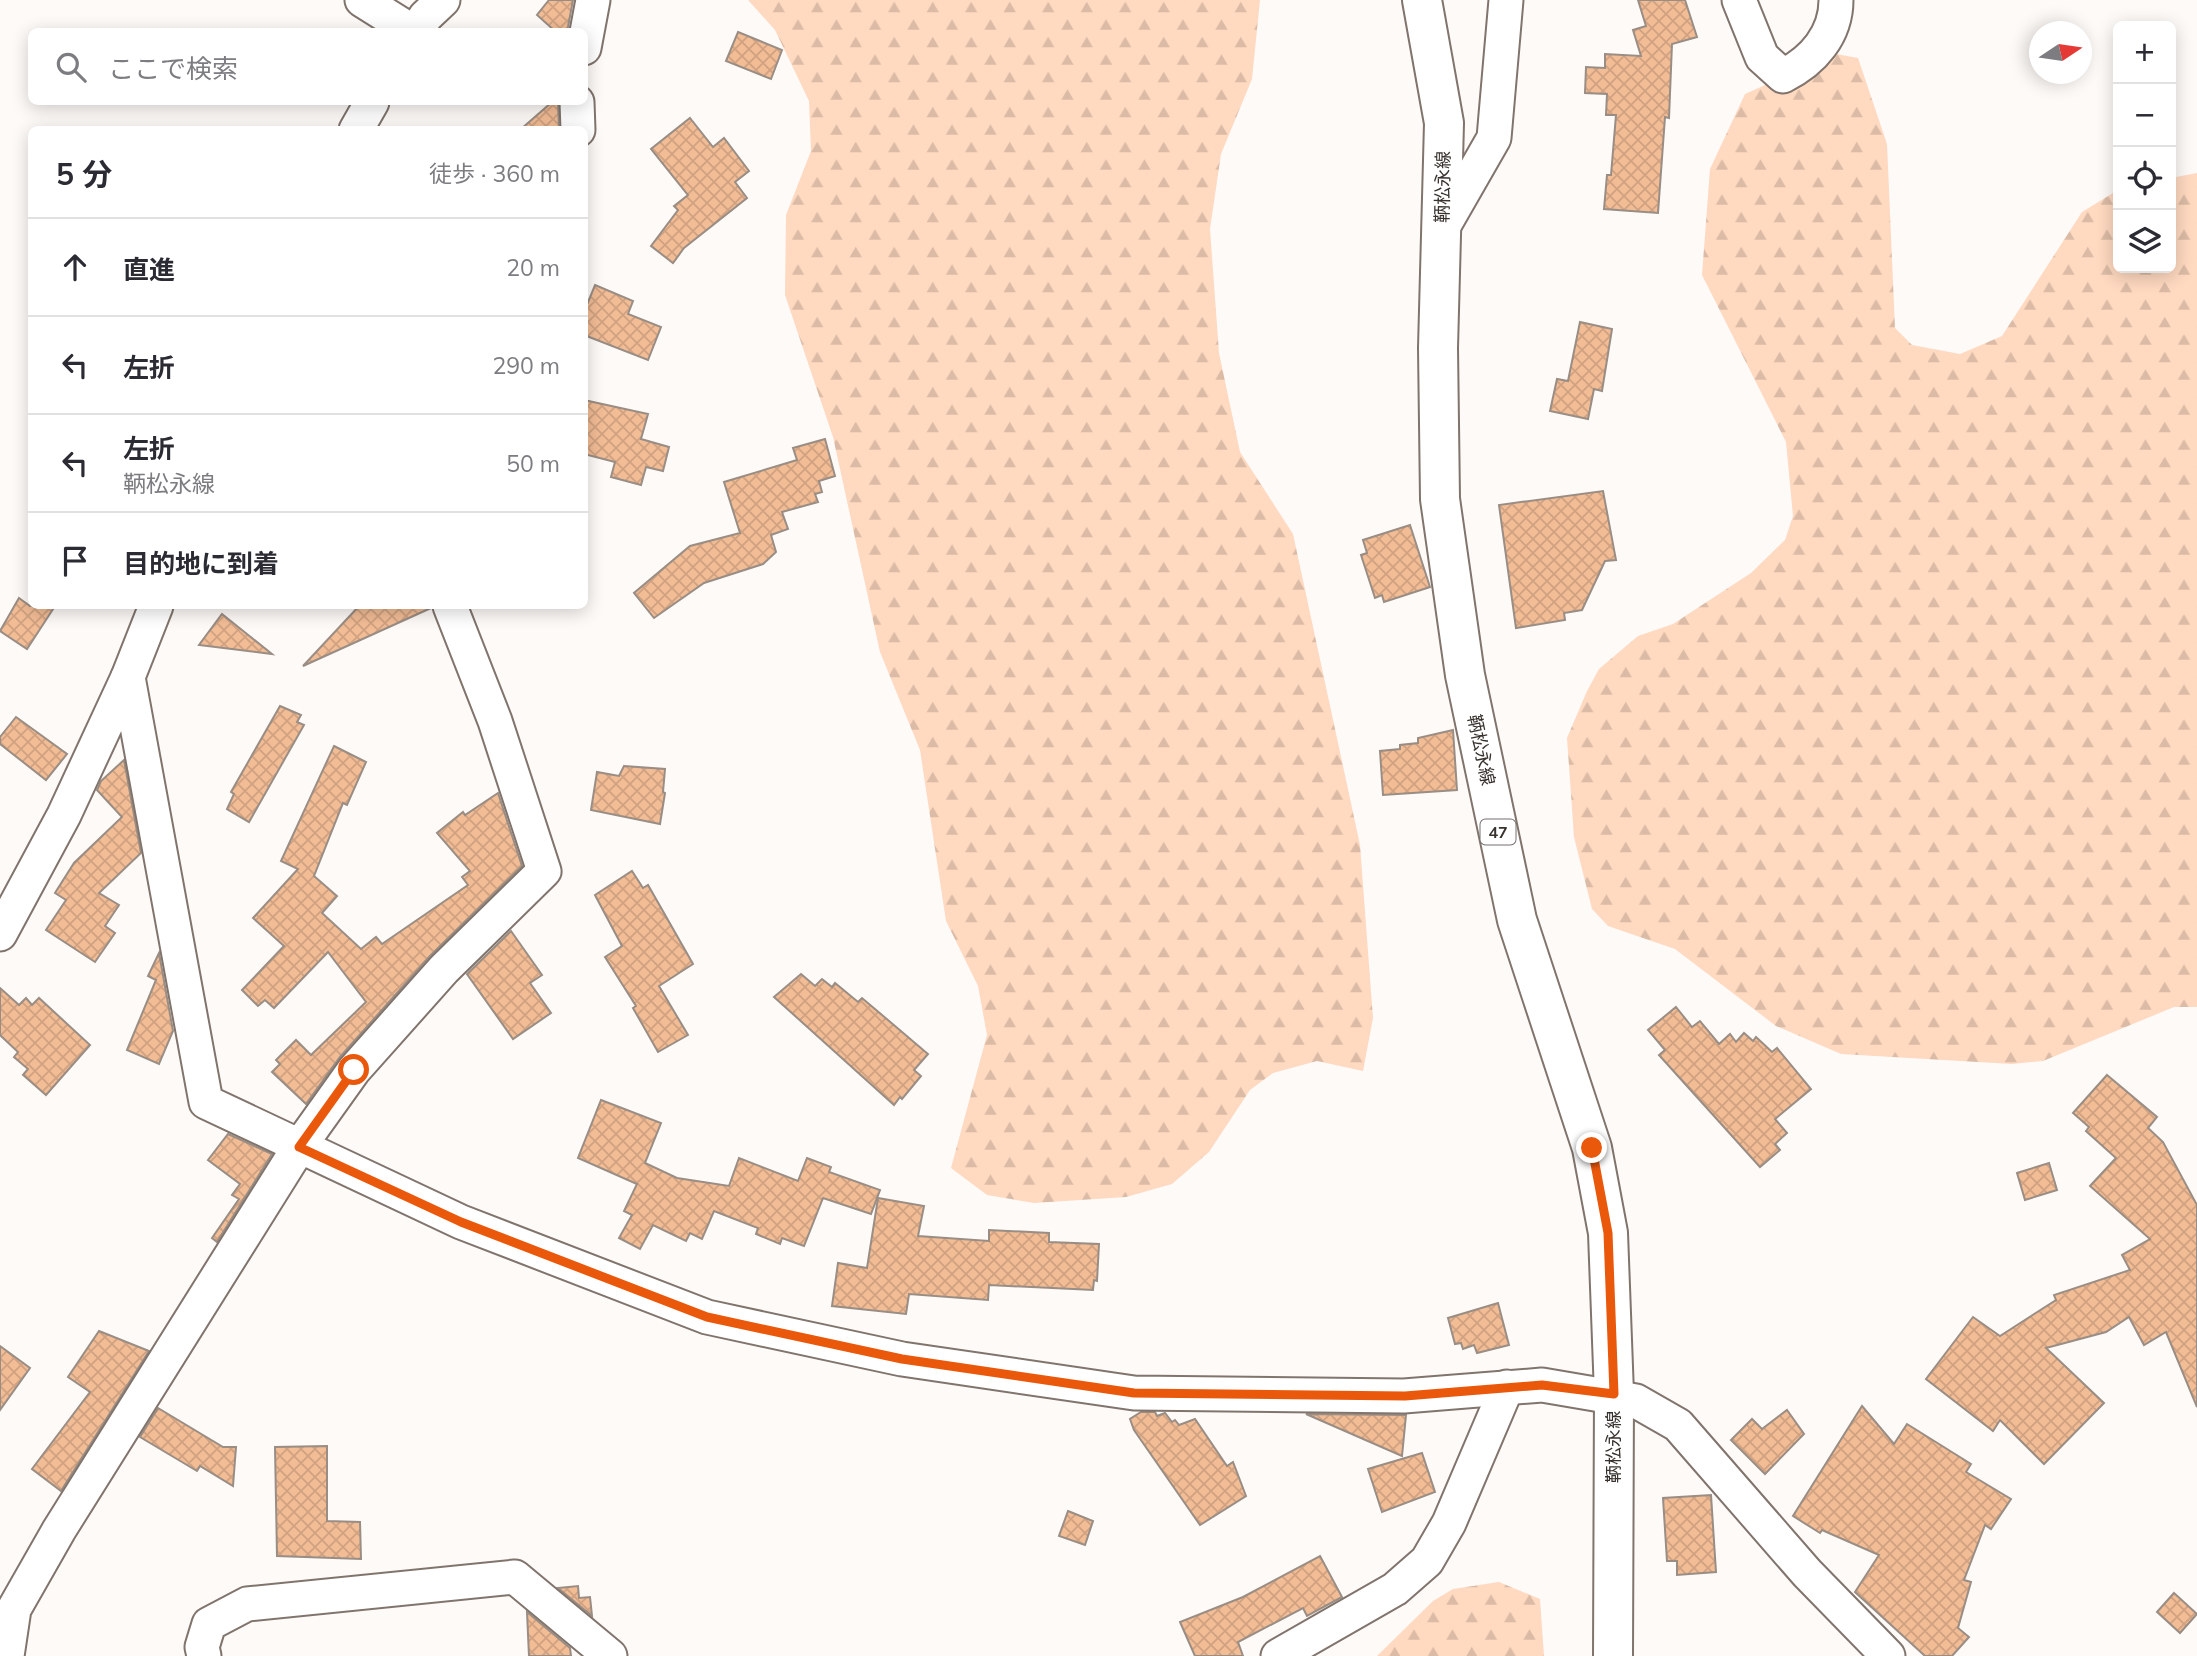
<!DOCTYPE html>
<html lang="ja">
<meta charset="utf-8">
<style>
:root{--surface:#fff;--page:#f7f7f7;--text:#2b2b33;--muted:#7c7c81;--line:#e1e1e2}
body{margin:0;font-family:Mulish,"Noto Sans JP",sans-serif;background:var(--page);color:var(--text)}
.controls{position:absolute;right:21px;top:21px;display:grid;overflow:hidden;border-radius:10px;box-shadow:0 4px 18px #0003}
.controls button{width:63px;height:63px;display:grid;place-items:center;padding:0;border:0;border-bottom:2px solid var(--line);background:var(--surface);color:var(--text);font:35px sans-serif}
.compass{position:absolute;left:2029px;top:21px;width:63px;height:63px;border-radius:50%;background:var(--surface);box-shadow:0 4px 18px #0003;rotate:77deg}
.stop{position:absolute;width:21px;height:21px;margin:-16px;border:5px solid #ea580c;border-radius:50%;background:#fff}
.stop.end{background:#ea580c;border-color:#fff;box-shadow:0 2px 7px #0008}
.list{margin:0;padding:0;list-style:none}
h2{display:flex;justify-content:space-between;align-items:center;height:91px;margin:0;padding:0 28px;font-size:30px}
h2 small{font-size:23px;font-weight:400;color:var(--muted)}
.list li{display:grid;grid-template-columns:46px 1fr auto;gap:21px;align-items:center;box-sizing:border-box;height:98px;padding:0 28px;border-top:2px solid var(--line)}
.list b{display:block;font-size:26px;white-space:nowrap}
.list p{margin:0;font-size:23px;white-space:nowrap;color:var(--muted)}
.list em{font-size:23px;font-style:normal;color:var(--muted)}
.icon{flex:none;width:38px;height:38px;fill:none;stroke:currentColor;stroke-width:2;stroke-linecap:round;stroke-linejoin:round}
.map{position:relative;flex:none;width:2197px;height:1656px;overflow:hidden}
.search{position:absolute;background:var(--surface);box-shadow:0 4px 18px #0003;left:28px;top:28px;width:560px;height:77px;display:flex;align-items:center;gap:18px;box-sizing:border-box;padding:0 24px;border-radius:10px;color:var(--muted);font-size:26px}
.panel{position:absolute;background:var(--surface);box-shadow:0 4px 18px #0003;left:28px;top:126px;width:560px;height:483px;border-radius:10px}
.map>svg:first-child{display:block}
.forest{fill:url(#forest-firs)}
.building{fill:url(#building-cross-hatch);stroke:#998d84;stroke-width:2}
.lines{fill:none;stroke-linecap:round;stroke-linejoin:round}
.street-casing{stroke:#80746c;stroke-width:37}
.primary-casing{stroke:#80746c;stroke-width:42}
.street{stroke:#fff;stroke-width:33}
.primary{stroke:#fff;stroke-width:38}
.route{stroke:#ea580c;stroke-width:9}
.labels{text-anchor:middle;stroke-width:5;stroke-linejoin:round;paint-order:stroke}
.shield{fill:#fff;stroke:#73706d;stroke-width:2}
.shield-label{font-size:16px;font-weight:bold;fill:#37322e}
.street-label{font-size:18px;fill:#37322e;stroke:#fff}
</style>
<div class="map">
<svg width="2197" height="1656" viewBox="0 0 2197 1656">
<defs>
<pattern id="forest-firs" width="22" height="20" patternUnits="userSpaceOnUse" patternTransform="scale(1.75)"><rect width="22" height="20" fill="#ffd9c0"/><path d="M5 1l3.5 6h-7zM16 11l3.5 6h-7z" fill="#dbbba5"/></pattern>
<pattern id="building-cross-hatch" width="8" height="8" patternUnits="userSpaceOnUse" patternTransform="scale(1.75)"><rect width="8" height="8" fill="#f2bc95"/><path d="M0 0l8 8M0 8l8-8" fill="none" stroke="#d0a281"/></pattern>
</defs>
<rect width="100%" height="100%" fill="#fdfaf8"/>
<g class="forest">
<path d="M748,0h512l-8,79 -31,75 -11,75 9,124 21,99 53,82 67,311 13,173 -10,53 -46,-10 -44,12 -23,17 -41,62 -37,32 -46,13 -92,6 -47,-8 -36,-27 36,-133 -9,-49 -32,-65 -26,-171 -40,-98 -47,-215 -48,-142 1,-80 25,-64 -2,-50 -34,-71z"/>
<path d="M1836,54l22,4 29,86 8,184 17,17 48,9 42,-18 80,-124 36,-22v78h53v-90l26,-5v834h-23l-131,54 -31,3 -171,-10 -65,-28 -101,-77 -67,-23 -16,-17 -18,-72 -7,-99 20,-47 12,-22 39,-33 35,-12 78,-51 34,-33 8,-24 -7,-74 -84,-167 8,-106 35,-75z"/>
<path d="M1499,1582l41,17 4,57h-167l56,-55 20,-12z"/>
</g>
<g class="building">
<path d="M549,0h24l-5,27 -4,5h-8l-19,-17z"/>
<path d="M1638,0h47l12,37 -25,7 -3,74 -4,-1 -7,96 -54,-4 3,-34h4l5,-60h-10l1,-21 -22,-1 1,-26 19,1v-14l36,2 -8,-26 13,-4z"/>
<path d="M738,32l44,18 -11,29 -45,-18z"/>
<path d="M552,102h6l1,27 -39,1z"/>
<path d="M690,118l23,29 11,-9 25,33 -14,11 12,16 -63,50 -11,15 -22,-17 27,-36 -4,-4 14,-11 -37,-46z"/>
<path d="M595,285l38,16 -5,13 33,13 -13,33 -64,-25v-23z"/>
<path d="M1580,322l32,7 -10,62 -8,-2 -6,30 -38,-8 7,-32 11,2z"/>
<path d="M584,400l64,14 -7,25 28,8 -6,24 -17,-4 -5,18 -30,-8 4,-15 -31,-8z"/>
<path d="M825,439l10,37 -16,5 3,11 -7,2 3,8 -36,10 6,17 -17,6 5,17 -13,12 -59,19 -50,35 -20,-25 56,-47 50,-13 -16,-51 73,-22 -4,-12z"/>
<path d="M1603,491l13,69 -11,1 -23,49 -18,3 1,7 -49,8 -17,-123z"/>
<path d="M1410,525l20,62 -46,15 -2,-7 -7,3 -14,-43 6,-2 -4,-13z"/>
<path d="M19,598l11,8h25l-28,43 -27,-18z"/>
<path d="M359,606l72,2 -128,58z"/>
<path d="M222,614l50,40 -73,-9z"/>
<path d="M280,706l21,9 -4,7 7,3 -55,97 -22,-13 7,-15 -3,-2z"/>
<path d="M16,717l51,37 -21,26 -46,-36v-7z"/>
<path d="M1453,730l4,60 -74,5 -3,-44 20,-2v-4l18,-2v-5z"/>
<path d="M334,746l32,16 -19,43 -4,-2 -29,73 23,20 -15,17 39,36 15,-12 6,7 86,-59 -6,-8 8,-6 -33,-38 26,-21 2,3 33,-22 24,73 -92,90 -90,101 -34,47 -34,-32 8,-8 -4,-4 20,-20 15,15 55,-53 -38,-50 -54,56 -9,-8 -7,6 -16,-16 42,-44 -31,-28 45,-49 -17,-8z"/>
<path d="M124,760l17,93 -42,40 20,12 -14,21 10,7 -20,29 -49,-32 20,-30 -11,-7 19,-30 48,-46 -25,-27 4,-9z"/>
<path d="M624,766l41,3 -2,23 2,1 -5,31 -69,-14 6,-38 22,4z"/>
<path d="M632,871l11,17 5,-3 45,79 -34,22 29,49 -30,17 -25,-44 3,-2 -31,-49 17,-11 -27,-51z"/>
<path d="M511,931l31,44 -12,8 21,30 -38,26 -46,-65z"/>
<path d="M159,953l14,78 -14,33 -32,-14 29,-70 -8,-4z"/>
<path d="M801,974l14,12 7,-7 10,8 3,-4 23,19 4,-4 66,56 -14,16 7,6 -19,23 -2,-2 -6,8 -120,-108z"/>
<path d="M0,988l19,17 7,-7 6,7 7,-7 51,47 -44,50 -23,-20 5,-6 -14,-12 4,-5 -18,-17z"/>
<path d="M1676,1007l16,20 8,-6 19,23 11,-10 6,8 8,-9 9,8 3,-4 16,15 5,-4 34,41 -36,30 12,14 -12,11 5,6 -20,17 -101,-112 6,-5 -17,-20z"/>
<path d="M2107,1075l50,42 -9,11 15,14 34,63v202l-31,-75 -22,13 -15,-28 -23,15 -60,16 58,55 -60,61 -44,-44 -7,11 -67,-52 47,-62 27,19 56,-36 -2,-5 76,-25 -8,-15 28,-16 -60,-53 26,-28 -30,-27 3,-4 -16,-14z"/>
<path d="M601,1100l60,23 -16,40 32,15 52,8 10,-28 59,23 9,-23 24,9 -2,5 51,18 -9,24 -48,-16 -19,48 -22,-8 -2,6 -24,-10 2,-6 -44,-17 -12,28 -12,-6 -4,8 -33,-16 -13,24 -21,-11 13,-23 -8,-4 13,-27 -59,-26z"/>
<path d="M228,1134l44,20 -55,88 -5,-4 27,-39 -7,-4 8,-11 -32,-24z"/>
<path d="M2049,1163l8,27 -32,10 -8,-27z"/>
<path d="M878,1198l46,8 -6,30 71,5v-11l60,3v9l50,2 -2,37 -3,-1 -1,10 -104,-5 -1,15 -79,-6 -3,20 -74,-8 6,-43 29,5z"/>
<path d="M1498,1303l11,42 -32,8 -3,-8 -11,4 -2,-6 -6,1 -7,-26z"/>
<path d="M99,1331l50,20 -88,140 -29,-22 58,-77 -22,-15z"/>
<path d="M0,1346l30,22 -30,42z"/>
<path d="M1862,1406l32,38 13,-20 64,40 -5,8 45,27 -20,30 -6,-4 -21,55 7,2 -13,46 11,9 -17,19h-27l-70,-64 24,-37 -57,-25 -2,3 -27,-17z"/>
<path d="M158,1408l65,39h13l-3,39 -33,-20 -3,5 -57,-34z"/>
<path d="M1787,1410l17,24 -39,40 -34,-34 21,-21 10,10z"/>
<path d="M1141,1412h14l2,4 8,-3 7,9 3,-2 4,5 16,-6 32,47 6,-4 13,34 -46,29 -66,-95 -4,-11z"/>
<path d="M1306,1414l100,1 -4,41z"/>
<path d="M327,1446v75l33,1 1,37 -84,-3 -2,-109z"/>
<path d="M1422,1453l13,39 -53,20 -14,-43z"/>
<path d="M1711,1495l5,77 -39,3v-14h-10l-4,-63z"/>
<path d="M1068,1511l25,10 -8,24 -26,-9z"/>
<path d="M1320,1556l22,41 -35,19 -4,-8 -65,34 5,14h-48l-15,-34 63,-25z"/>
<path d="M578,1586l1,12 11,-1 2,19 -34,-28z"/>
<path d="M2174,1593l23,21 -17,19 -23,-21z"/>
<path d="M527,1612l43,36 1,8h-42z"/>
</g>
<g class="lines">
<g class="street-casing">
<g id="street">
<path d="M362,0l51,32"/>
<path d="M1739,0l23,57 21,19c30,-15 53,-41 53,-76"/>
<path d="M418,32l7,-15 18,-17"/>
<path d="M584,48l9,-48"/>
<path d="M577,102l1,28"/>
<path d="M356,130l16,-28"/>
<path d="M1443,227l51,-89 12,-138"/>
<path d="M128,677l78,425 255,120 246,95 195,42 232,34 270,3 138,-11 94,16 42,24 129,148 81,83"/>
<path d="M0,934l64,-119 64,-138 28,-71"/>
<path d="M7,1656l7,-47 45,-79 240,-383 55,-77 90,-101 100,-98 -49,-150 -45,-115"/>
<path d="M204,1656l-2,-9 7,-23 38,-20 268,-27 95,79"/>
<path d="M1278,1656l117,-67 32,-28 22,-38 58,-136"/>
</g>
</g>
<g class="primary-casing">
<path id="primary" d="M1422,0l22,123 -6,225 2,151 25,176 52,245 75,228 16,85 6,161 -1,262"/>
</g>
<use href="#street" class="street"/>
<use href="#primary" class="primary"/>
</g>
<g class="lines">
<path class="route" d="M354,1070l-55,77 162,75 246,95 195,42 232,34 271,3 137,-11 72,9 -6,-161 -16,-85"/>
</g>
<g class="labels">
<rect class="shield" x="1480.5" y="819.5" width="35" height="25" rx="5"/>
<g class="shield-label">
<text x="1498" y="838">47</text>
</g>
<g class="street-label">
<text transform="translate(1443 187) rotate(-89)" y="6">鞆松永線</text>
<text transform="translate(1481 750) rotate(78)" y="6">鞆松永線</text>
<text transform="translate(1614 1447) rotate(-90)" y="6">鞆松永線</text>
</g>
</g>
</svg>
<div class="controls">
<button>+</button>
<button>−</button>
<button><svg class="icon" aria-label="locate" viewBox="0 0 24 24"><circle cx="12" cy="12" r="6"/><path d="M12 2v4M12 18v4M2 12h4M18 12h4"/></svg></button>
<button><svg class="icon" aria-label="layers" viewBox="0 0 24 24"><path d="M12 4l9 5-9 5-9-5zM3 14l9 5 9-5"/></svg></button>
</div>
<svg class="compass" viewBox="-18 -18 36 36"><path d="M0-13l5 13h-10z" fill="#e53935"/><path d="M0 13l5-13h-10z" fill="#7c7c81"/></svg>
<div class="stop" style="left:354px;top:1070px"></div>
<div class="stop end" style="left:1592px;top:1148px"></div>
<div class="search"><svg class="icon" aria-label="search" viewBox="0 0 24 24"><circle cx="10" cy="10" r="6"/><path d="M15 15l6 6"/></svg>ここで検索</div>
<section class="panel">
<h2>5 分<small>徒歩 · 360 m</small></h2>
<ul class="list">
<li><svg class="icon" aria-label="ahead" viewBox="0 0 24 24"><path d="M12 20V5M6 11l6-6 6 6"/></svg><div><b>直進</b></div><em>20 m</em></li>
<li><svg class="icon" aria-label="left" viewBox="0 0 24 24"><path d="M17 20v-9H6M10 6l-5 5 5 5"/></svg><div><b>左折</b></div><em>290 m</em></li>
<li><svg class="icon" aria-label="left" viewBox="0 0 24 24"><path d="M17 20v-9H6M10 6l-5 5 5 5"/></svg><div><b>左折</b><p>鞆松永線</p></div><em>50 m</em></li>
<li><svg class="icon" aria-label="arrive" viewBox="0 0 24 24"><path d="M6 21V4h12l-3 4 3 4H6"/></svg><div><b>目的地に到着</b></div></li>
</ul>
</section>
</div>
